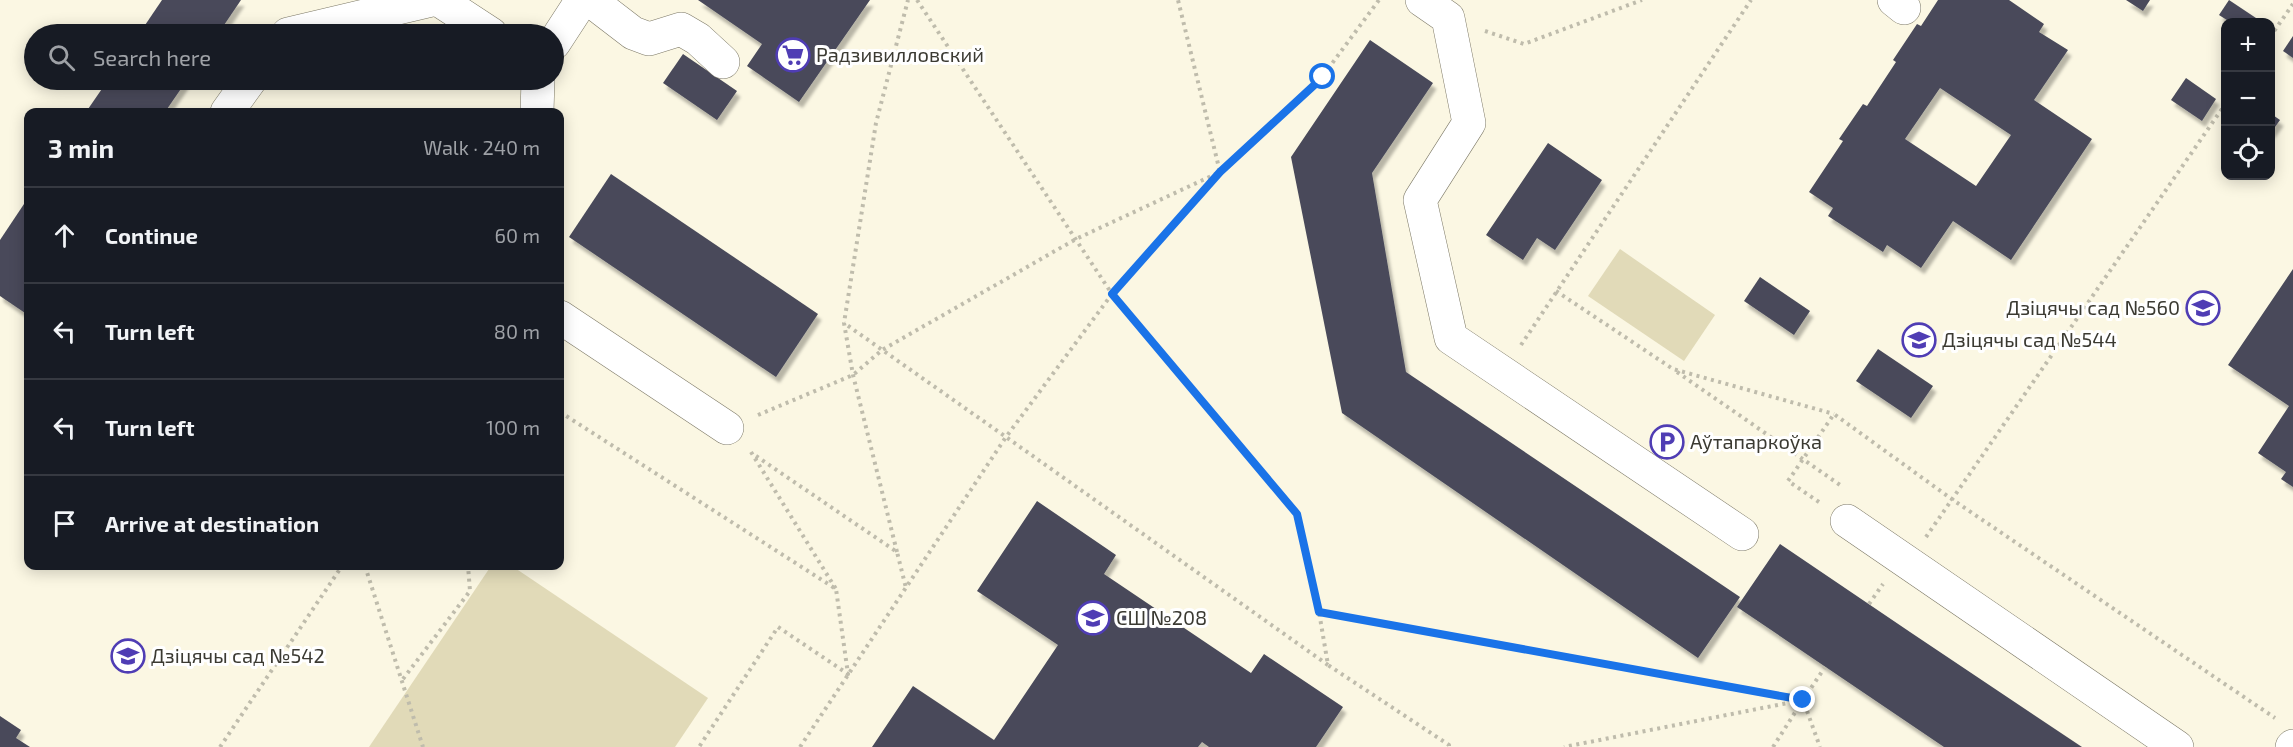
<!DOCTYPE html>
<meta charset="utf-8">
<style>
:root{--surface:#171b24;--page:#20242c;--text:#f1f3f6;--muted:#9ea1a6;--line:#363941}
body{margin:0;font-family:"Exo 2",sans-serif;background:var(--page);color:var(--text)}
.controls{position:absolute;right:18px;top:18px;display:grid;overflow:hidden;border-radius:12px;box-shadow:0 3px 15px #0003}
.controls button{width:54px;height:54px;display:grid;place-items:center;padding:0;border:0;border-bottom:2px solid var(--line);background:var(--surface);color:var(--text);font:30px sans-serif}
.stop{position:absolute;width:18px;height:18px;margin:-14px;border:4px solid #1a73e8;border-radius:50%;background:#fff}
.stop.end{background:#1a73e8;border-color:#fff;box-shadow:0 2px 6px #0008}
.list{margin:0;padding:0;list-style:none}
h2{display:flex;justify-content:space-between;align-items:center;height:78px;margin:0;padding:0 24px;font-size:26px}
h2 small{font-size:20px;font-weight:400;color:var(--muted)}
.list li{display:grid;grid-template-columns:39px 1fr auto;gap:18px;align-items:center;box-sizing:border-box;height:96px;padding:0 24px;border-top:2px solid var(--line)}
.list b{display:block;font-size:22px;white-space:nowrap}
.list em{font-size:20px;font-style:normal;color:var(--muted)}
.icon{flex:none;width:33px;height:33px;fill:none;stroke:currentColor;stroke-width:2;stroke-linecap:round;stroke-linejoin:round}
.map{position:relative;flex:none;width:2293px;height:747px;overflow:hidden}
.search{position:absolute;background:var(--surface);box-shadow:0 3px 15px #0003;left:24px;top:24px;width:540px;height:66px;display:flex;align-items:center;gap:15px;box-sizing:border-box;padding:0 21px;border-radius:33px;color:var(--muted);font-size:22px}
.panel{position:absolute;background:var(--surface);box-shadow:0 3px 15px #0003;left:24px;top:108px;width:540px;height:462px;border-radius:12px}
.map>svg:first-child{display:block}
.green{fill:#e1dab8}
.building{fill:#494a5a;fill-rule:evenodd;filter:url(#shadow)}
.lines{fill:none;stroke-linecap:round;stroke-linejoin:round}
.minor-casing{stroke:#7d7967;stroke-width:34}
.path{stroke:#bfbcac;stroke-width:4;stroke-dasharray:3 4.5;stroke-linecap:butt}
.minor{stroke:#fff;stroke-width:33}
.route{stroke:#1a73e8;stroke-width:8}
.labels{text-anchor:middle;stroke-width:6;stroke-linejoin:round;paint-order:stroke}
.poi-label{font-size:20px;fill:#3b3a32;stroke:#fff;text-anchor:start}
</style>
<div class="map">
<svg width="2293" height="747" viewBox="0 0 2293 747">
<defs>
<filter id="shadow"><feDropShadow dx="3.5" dy="6" stdDeviation="1.5" flood-color="#0004"/></filter>
</defs>
<rect width="100%" height="100%" fill="#fbf7e3"/>
<g class="green">
<path d="M1620,249l95,66 -31,46 -96,-65z"/>
<path d="M491,566h21l196,132 -33,49h-306z"/>
</g>
<g class="building">
<path d="M162,0h79l-23,34h-79z"/>
<path d="M698,0h172l-71,102 -52,-36 15,-22z"/>
<path d="M1938,0h71l35,24 -5,8 29,18 -34,50 58,39 -81,121 -58,-39 -32,47 -34,-23 -4,7 -55,-36 5,-8 -24,-16 34,-51 -4,-2 24,-35 4,2 29,-44 -3,-2 24,-36 4,2zM1940,88l71,47 -35,51 -71,-47z"/>
<path d="M2126,0h24l-7,11z"/>
<path d="M2229,0l33,22h-32l-11,-7z"/>
<path d="M2293,36v22l-10,-7z"/>
<path d="M1370,40l63,43 -61,90 34,199 334,225 -42,61 -356,-245 -51,-256z"/>
<path d="M683,54l54,37 -20,29 -54,-37z"/>
<path d="M2186,78l30,21 -14,22 -31,-21z"/>
<path d="M108,80h79l-22,32h-79z"/>
<path d="M2270,113l10,7 -10,14z"/>
<path d="M1548,143l54,37 -47,70 -18,-12 -14,22 -37,-25z"/>
<path d="M611,174l207,140 -42,63 -207,-140z"/>
<path d="M28,198v117l-28,-19v-56z"/>
<path d="M2293,269v218l-12,-8 5,-7 -28,-19 31,-47 -61,-41z"/>
<path d="M1760,277l50,34 -16,24 -50,-34z"/>
<path d="M1878,349l55,37 -22,32 -55,-37z"/>
<path d="M1037,501l79,54 -12,19 147,99 13,-19 79,53 -27,40h-107l-7,-5 -4,5h-326l41,-61 81,54 64,-95 -81,-54z"/>
<path d="M1780,544l130,88 172,115h-138l-207,-140z"/>
<path d="M0,716l21,14 -5,8 14,9h-30z"/>
</g>
<g class="lines">
<g class="minor-casing">
<g id="minor">
<path d="M439,0l52,34"/>
<path d="M590,0l43,33 16,6 32,-10 17,10 25,23"/>
<path d="M1422,0l26,18 21,105 -49,77 31,138 291,196"/>
<path d="M1894,0l10,8"/>
<path d="M288,34l144,-34"/>
<path d="M554,43l28,-43"/>
<path d="M227,112l23,-32"/>
<path d="M537,112l1,-32"/>
<path d="M560,317l167,111"/>
<path d="M1847,521l330,226"/>
<path d="M2292,747l1,-1"/>
</g>
</g>
<g class="path">
<path d="M917,0l195,294 185,220 22,98 9,53 121,80v2"/>
<path d="M1485,31l39,13 118,-44"/>
<path d="M2270,37l23,-33"/>
<path d="M1556,291l117,78 161,45"/>
<path d="M1521,345l230,-345"/>
<path d="M1677,372l166,115"/>
<path d="M560,412l276,177 12,85 -70,-47 -79,120"/>
<path d="M758,415l95,-40 29,-25 194,-111 144,-67 -42,-172"/>
<path d="M751,452l85,137"/>
<path d="M756,456l141,96 9,36"/>
<path d="M1819,502l-31,-21 46,-67 119,86 322,218"/>
<path d="M1926,537l300,-434"/>
<path d="M897,552l-44,-177 -9,-52 32,-200 32,-123"/>
<path d="M365,566l58,181"/>
<path d="M1869,604l14,-20"/>
<path d="M1319,612l484,88 -239,47"/>
<path d="M1328,665l-322,-228 106,-143 108,-122 102,-95 57,-77"/>
<path d="M403,679l67,-88 -2,-25"/>
<path d="M1803,700l22,-33"/>
<path d="M220,747l122,-181"/>
<path d="M800,747l206,-310 -162,-114"/>
<path d="M1773,747l30,-47 17,47"/>
</g>
<use href="#minor" class="minor"/>
</g>
<g class="lines">
<path class="route" d="M1323,77l-103,95 -108,122 185,220 22,98 484,88"/>
</g>
<defs>
<g id="supermarket-ring" transform="scale(1.725)"><circle r="9.5" fill="#fff" stroke="#4f3db4" stroke-width="1.5"/><path d="M-6-5.5h2.5l.6 2H6L4.5 2H-2.5L-4.4-4H-6ZM-1.5 3.2a1.3 1.3 0 1 0 .1 0ZM3 3.2a1.3 1.3 0 1 0 .1 0Z" fill="#4f3db4"/></g>
<g id="school-ring" transform="scale(1.725)"><circle r="9.5" fill="#fff" stroke="#4f3db4" stroke-width="1.5"/><path d="M0-5L7-2L0 1L-7-2ZM-4 1L0 2.5L4 1V4Q0 6-4 4Z" fill="#4f3db4"/></g>
<g id="parking-ring" transform="scale(1.725)"><circle r="9.5" fill="#fff" stroke="#4f3db4" stroke-width="1.5"/><path d="M-3.5-5.5H1a3.5 3.5 0 0 1 0 7H-1V5.5H-3.5ZM-1-3.4V-.6H.8a1.4 1.4 0 0 0 0-2.8Z" fill="#4f3db4"/></g>
</defs>
<g fill-rule="evenodd">
<use href="#supermarket-ring" x="793" y="55"/>
<use href="#school-ring" x="2203" y="308"/>
<use href="#school-ring" x="1919" y="340"/>
<use href="#parking-ring" x="1667" y="442"/>
<use href="#school-ring" x="1093" y="618"/>
<use href="#school-ring" x="128" y="656"/>
</g>
<g class="labels">
<g class="poi-label">
<text x="816" y="62">Радзивилловский</text>
<text x="2180" y="315" text-anchor="end">Дзіцячы сад №560</text>
<text x="1942" y="347">Дзіцячы сад №544</text>
<text x="1690" y="449">Аўтапаркоўка</text>
<text x="1116" y="625">СШ №208</text>
<text x="151" y="663">Дзіцячы сад №542</text>
</g>
</g>
</svg>
<div class="controls">
<button>+</button>
<button>−</button>
<button><svg class="icon" aria-label="locate" viewBox="0 0 24 24"><circle cx="12" cy="12" r="6"/><path d="M12 2v4M12 18v4M2 12h4M18 12h4"/></svg></button>
</div>
<div class="stop" style="left:1323px;top:77px"></div>
<div class="stop end" style="left:1803px;top:700px"></div>
<div class="search"><svg class="icon" aria-label="search" viewBox="0 0 24 24"><circle cx="10" cy="10" r="6"/><path d="M15 15l6 6"/></svg>Search here</div>
<section class="panel">
<h2>3 min<small>Walk · 240 m</small></h2>
<ul class="list">
<li><svg class="icon" aria-label="ahead" viewBox="0 0 24 24"><path d="M12 20V5M6 11l6-6 6 6"/></svg><div><b>Continue</b></div><em>60 m</em></li>
<li><svg class="icon" aria-label="left" viewBox="0 0 24 24"><path d="M17 20v-9H6M10 6l-5 5 5 5"/></svg><div><b>Turn left</b></div><em>80 m</em></li>
<li><svg class="icon" aria-label="left" viewBox="0 0 24 24"><path d="M17 20v-9H6M10 6l-5 5 5 5"/></svg><div><b>Turn left</b></div><em>100 m</em></li>
<li><svg class="icon" aria-label="arrive" viewBox="0 0 24 24"><path d="M6 21V4h12l-3 4 3 4H6"/></svg><div><b>Arrive at destination</b></div></li>
</ul>
</section>
</div>
